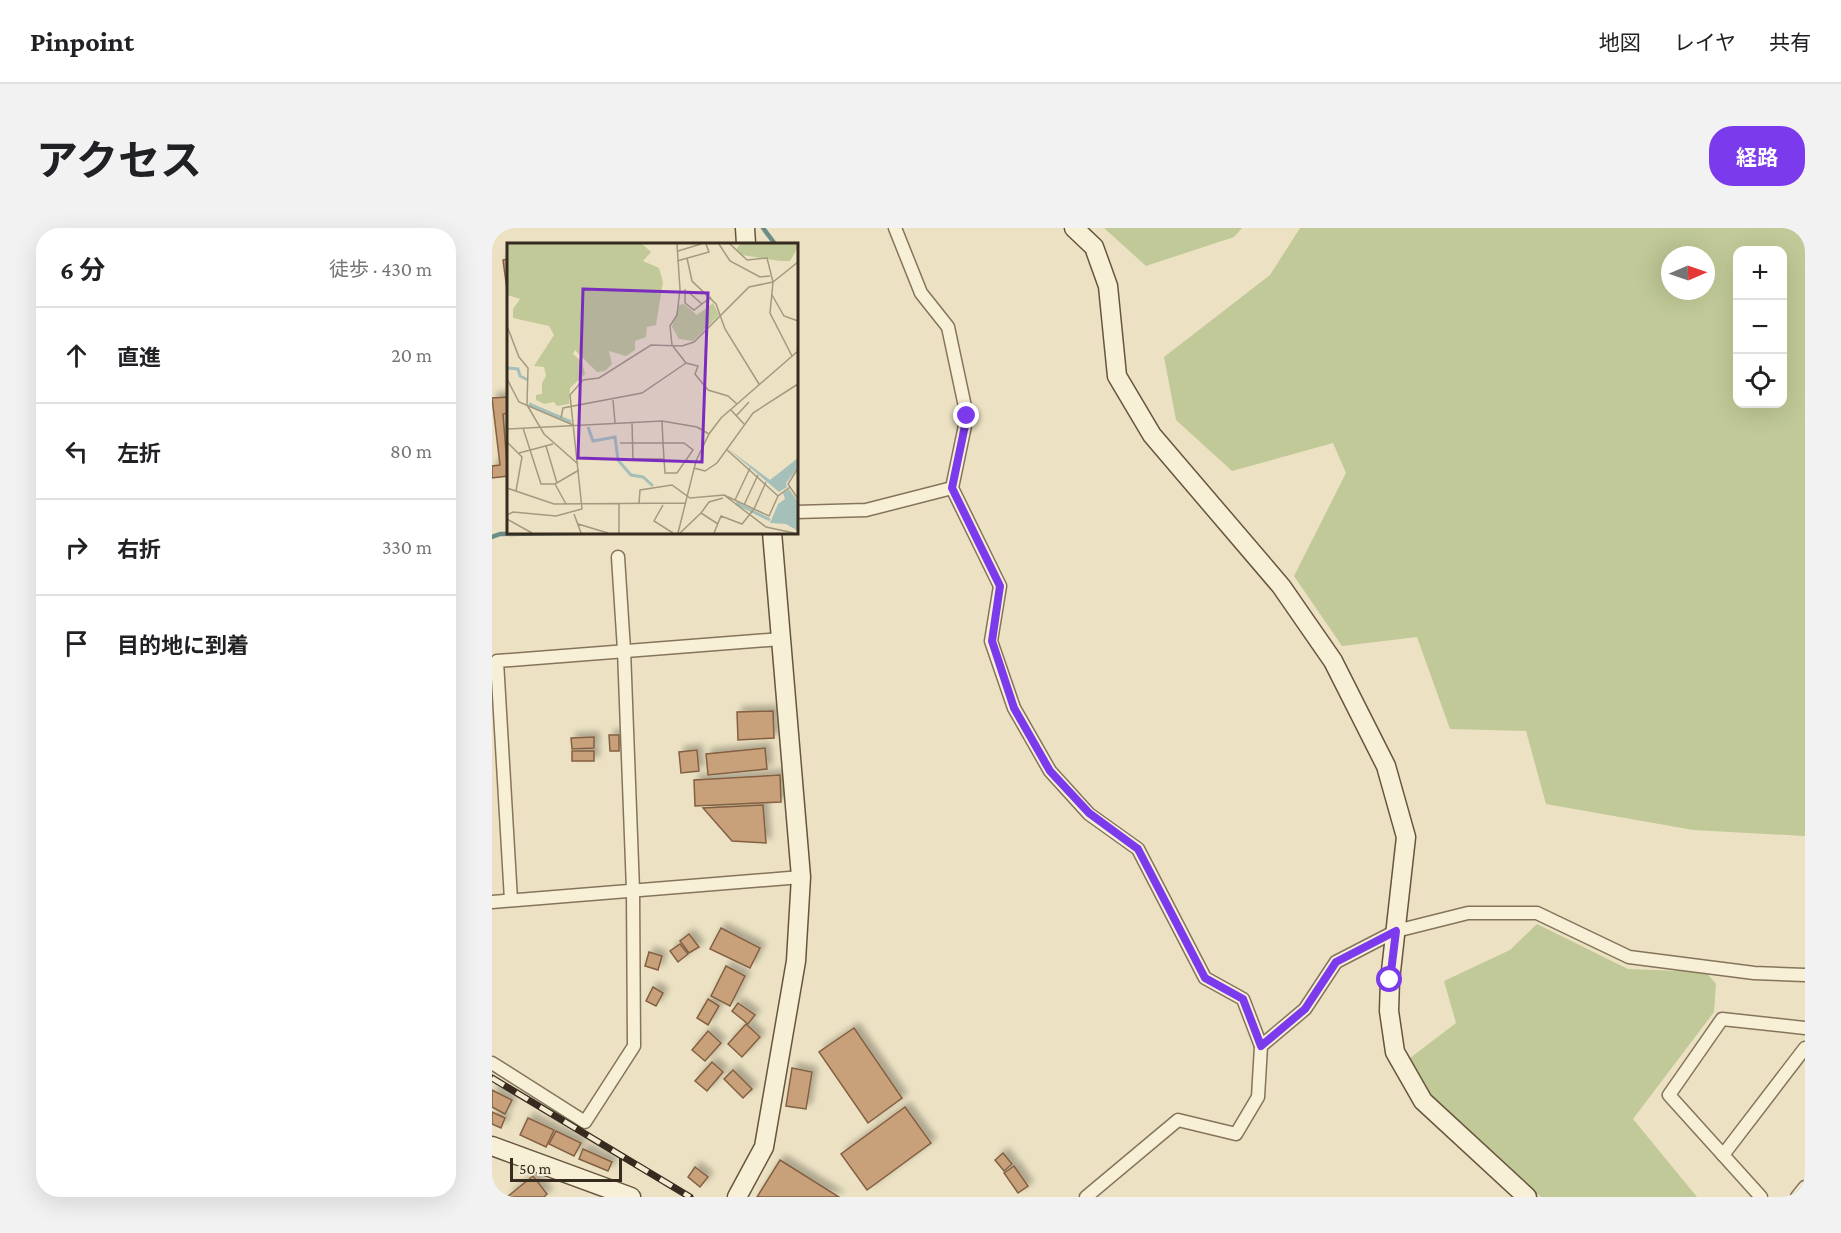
<!DOCTYPE html>
<html lang="ja">
<meta charset="utf-8">
<style>
:root{--surface:#fff;--page:#f2f2f2;--text:#202124;--muted:#757577;--line:#e0e0e0;--accent:#7c3aed}
body{margin:0;font-family:"Crimson Pro","Noto Sans JP",serif;background:var(--page);color:var(--text)}
.controls{position:absolute;right:18px;top:18px;display:grid;overflow:hidden;border-radius:12px;box-shadow:0 6px 24px #0002}
.controls button{width:54px;height:54px;display:grid;place-items:center;padding:0;border:0;border-bottom:2px solid var(--line);background:var(--surface);color:var(--text);font:30px sans-serif}
.compass{position:absolute;left:1169px;top:18px;width:54px;height:54px;border-radius:50%;background:var(--surface);box-shadow:0 6px 24px #0002;rotate:88deg}
.scale{position:absolute;left:18px;bottom:15px;width:112px;box-sizing:border-box;padding-left:6px;border:3px solid #362b1e;border-top:0;font-size:16px;line-height:21px;white-space:nowrap;color:#362b1e;-webkit-text-stroke:4px #f4ecd2;paint-order:stroke}
.stop{position:absolute;width:18px;height:18px;margin:-14px;border:4px solid #7c3aed;border-radius:50%;background:#fff}
.stop.end{background:#7c3aed;border-color:#fff;box-shadow:0 2px 6px #0008}
.list{margin:0;padding:0;list-style:none}
h2{display:flex;justify-content:space-between;align-items:center;height:78px;margin:0;padding:0 24px;font-size:26px}
h2 small{font-size:20px;font-weight:400;color:var(--muted)}
.list li{display:grid;grid-template-columns:39px 1fr auto;gap:18px;align-items:center;box-sizing:border-box;height:96px;padding:0 24px;border-top:2px solid var(--line)}
.list b{display:block;font-size:22px;white-space:nowrap}
.list em{font-size:20px;font-style:normal;color:var(--muted)}
.icon{flex:none;width:33px;height:33px;fill:none;stroke:currentColor;stroke-width:2;stroke-linecap:round;stroke-linejoin:round}
.map{position:relative;flex:none;width:1313px;height:969px;overflow:hidden;border-radius:24px}
header{display:flex;align-items:center;gap:36px;box-sizing:border-box;height:84px;padding:0 30px;background:var(--surface);border-bottom:2px solid var(--line)}
header strong{font-size:28px}
nav{display:flex;gap:33px;margin-inline-start:auto;font-size:21px}
.intro{display:flex;align-items:center;justify-content:space-between;box-sizing:border-box;height:144px;padding:0 36px}
h1{margin:0;font-size:42px}
.button{padding:15px 27px;border-radius:24px;background:var(--accent);color:#fff;font-size:21px;font-weight:700}
main{display:flex;gap:36px;padding:0 36px}
aside{flex:1;background:var(--surface);border-radius:24px;box-shadow:0 6px 24px #0002}
.map>svg:first-child{display:block}
.green{fill:#c0c997;fill-rule:evenodd}
.lines{fill:none;stroke-linecap:round;stroke-linejoin:round}
.stream{stroke:#6c8c86;stroke-width:4.5}
.building{fill:#c8a07a;stroke:#836042;stroke-width:1.5;filter:url(#shadow)}
.street-casing{stroke:#85745b;stroke-width:15}
.secondary-casing{stroke:#67553e;stroke-width:21}
.street{stroke:#f7efd6;stroke-width:12}
.secondary{stroke:#f7efd6;stroke-width:18}
.rail-casing{stroke:#362b1e;stroke-width:7}
.rail{stroke:#f4ecd2;stroke-width:4.5;stroke-dasharray:14;stroke-linecap:butt}
.route{stroke:#7c3aed;stroke-width:8}
.inset-river{fill:none;stroke:#a5bfb9;stroke-width:3}
.inset-road{fill:none;stroke:#a39981;stroke-width:1.5}
.view{fill:#7b2cbf;fill-opacity:0.15;stroke:#7b2cbf;stroke-width:3}
.inset-edge{fill:none;stroke:#362b1e;stroke-width:3}
</style>
<header>
<strong>Pinpoint</strong>
<nav><a>地図</a><a>レイヤ</a><a>共有</a></nav>
</header>
<div class="intro"><h1>アクセス</h1><a class="button">経路</a></div>
<main>
<aside>
<h2>6 分<small>徒歩 · 430 m</small></h2>
<ul class="list">
<li><svg class="icon" aria-label="ahead" viewBox="0 0 24 24"><path d="M12 20V5M6 11l6-6 6 6"/></svg><div><b>直進</b></div><em>20 m</em></li>
<li><svg class="icon" aria-label="left" viewBox="0 0 24 24"><path d="M17 20v-9H6M10 6l-5 5 5 5"/></svg><div><b>左折</b></div><em>80 m</em></li>
<li><svg class="icon" aria-label="right" viewBox="0 0 24 24"><path d="M7 20v-9h11M14 6l5 5-5 5"/></svg><div><b>右折</b></div><em>330 m</em></li>
<li><svg class="icon" aria-label="arrive" viewBox="0 0 24 24"><path d="M6 21V4h12l-3 4 3 4H6"/></svg><div><b>目的地に到着</b></div></li>
</ul>
</aside>
<div class="map">
<svg width="1313" height="969" viewBox="0 0 1313 969">
<defs>
<filter id="shadow"><feDropShadow dx="5" dy="-5" stdDeviation="3" flood-color="#0004"/></filter>
</defs>
<rect width="100%" height="100%" fill="#ece2c3"/>
<g class="green">
<path d="M612,0h138l-8,9 -88,29z"/>
<path d="M808,0h505v608l-112,-6 -147,-26 -20,-73 -76,-2 -33,-92 -75,9 -48,-70 52,-103 -13,-30 -101,28 -56,-51 -12,-63 106,-82zM1290,22v154h-44v-154zM1178,27h36v36h-36z"/>
<path d="M1045,696l91,45 78,3 10,12 -2,28 -81,107 64,78h-156l-112,-102 -19,-37 46,-35 -12,-42 66,-31z"/>
</g>
<g class="lines">
<g class="stream">
<path d="M271,0l12,16"/>
<path d="M0,309l8,-3 130,-2"/>
</g>
</g>
<g class="building">
<path d="M16,31v38l-5,-37z"/>
<path d="M16,169v16l-5,1 5,62 -16,2v-12l8,-1 -8,-67z"/>
<path d="M281,483l1,27 -36,2 -1,-28z"/>
<path d="M117,507h10v16h-9z"/>
<path d="M102,509v11l-22,1 -1,-11z"/>
<path d="M273,520l2,21 -59,6 -2,-21z"/>
<path d="M205,522l2,21 -18,2 -2,-21z"/>
<rect x="80" y="523" width="22" height="10"/>
<path d="M288,547l1,27 -86,4 -1,-26z"/>
<path d="M271,577l3,38 -34,-2 -29,-33z"/>
<path d="M229,700l39,20 -10,20 -40,-19z"/>
<path d="M197,706l10,13 -10,6 -9,-12z"/>
<path d="M188,716l8,10 -10,8 -8,-11z"/>
<path d="M157,724l13,4 -4,14 -13,-4z"/>
<path d="M234,738l19,10 -15,30 -19,-10z"/>
<path d="M161,759l10,6 -7,13 -10,-5z"/>
<path d="M216,771l11,7 -11,19 -11,-7z"/>
<path d="M246,775l17,12 -7,9 -16,-13z"/>
<path d="M254,796l14,13 -18,20 -14,-13z"/>
<path d="M362,800l48,70 -34,25 -49,-71z"/>
<path d="M216,803l13,12 -16,18 -13,-11z"/>
<path d="M220,834l11,10 -16,19 -12,-10z"/>
<path d="M300,840l20,4 -6,37 -20,-3z"/>
<path d="M241,842l19,19 -9,9 -19,-19z"/>
<path d="M0,862l20,10 -7,14 -13,-7z"/>
<path d="M413,879l26,36 -64,47 -26,-36z"/>
<path d="M0,884l13,6 -4,10 -9,-4z"/>
<path d="M36,890l26,12 -8,17 -26,-12z"/>
<path d="M64,903l25,12 -7,13 -25,-12z"/>
<path d="M91,921l29,13 -4,9 -29,-12z"/>
<path d="M511,925l9,11 -8,7 -9,-11z"/>
<path d="M288,932l59,37h-82z"/>
<path d="M522,938l14,20 -10,7 -14,-20z"/>
<path d="M203,939l13,10 -8,10 -12,-10z"/>
<path d="M41,948l14,18 -3,3h-37z"/>
</g>
<g class="lines">
<g class="street-casing">
<g id="street">
<path d="M403,0l26,65 27,34 19,89 -15,72 48,98 -9,55 23,67 36,63 39,43 49,35 67,129 38,21 18,47"/>
<path d="M304,284l70,-2 86,-22"/>
<path d="M19,672l-14,-239 284,-22"/>
<path d="M0,674l309,-25"/>
<path d="M0,835l93,59 49,-76 -1,-156 -9,-240 -6,-93"/>
<path d="M1231,927l82,-107"/>
<path d="M594,969l92,-77 58,14 22,-37 3,-51 44,-37 31,-47 60,-31 72,-18h69l92,44 125,16 51,2"/>
<path d="M1269,969l-92,-102 53,-76 83,9"/>
<path d="M1305,969l8,-10"/>
</g>
</g>
<g class="secondary-casing">
<g id="secondary">
<path d="M253,0l1,16"/>
<path d="M582,0l20,19 14,39 9,90 35,59 129,151 52,75 53,105 20,71 -16,143 -1,31 6,41 28,49 104,96"/>
<path d="M0,918l139,51"/>
<path d="M245,969l27,-50 32,-186 5,-84 -29,-345"/>
</g>
</g>
<use href="#street" class="street"/>
<use href="#secondary" class="secondary"/>
<g class="rail-casing">
<path id="rail" d="M0,850l198,119"/>
</g>
<use href="#rail" class="rail"/>
</g>
<g class="lines">
<path class="route" d="M475,188l-15,72 48,98 -8,55 22,67 36,63 39,42 49,36 67,129 38,21 18,47 44,-37 31,-47 60,-31 -6,49"/>
</g>
<g transform="translate(15 15)">
<rect width="291" height="291" fill="#ece2c3"/>
<path d="M0,1h135l9,8 -8,9 16,7 4,14 -7,43 -9,2 -1,10 -11,4v9l-9,6 -17,-5 3,13 -7,7 -8,1 -22,-22 -2,4 9,8 3,12 -15,14 -1,16 -12,2 -3,-4 -10,2 -8,-4v-5l6,-1v-11l4,-7 -2,-9 -10,-1 20,-31 -5,-9 -36,-8v-9l7,-10 -13,-4zM233,1h58v3l-8,14h-10l-38,-6 -6,-5zM206,60l6,12 -26,26 -14,-2 -7,-12 7,-22 5,-1 13,11z" fill="#c0c997"/>
<path d="M220,205l43,32 28,-22v9l-12,16 1,4 -8,5zM282,246l9,13v29l-12,-7 -16,-1 8,-19 7,-5 -2,-6z" fill="#a5bfb9"/>
<path class="inset-river" d="M0,125l11,1 2,7 8,4M22,161l42,18M81,184l5,14 22,-4 3,23 13,15 12,2 10,9M229,260l34,17"/>
<path class="inset-road" d="M170,1l3,45 -3,26 -7,11 2,19 14,18 12,3 -3,8 13,16 20,6 9,8M212,1l11,17 30,16 10,-1M223,1l17,16 20,-2 6,24 -3,31 22,43M171,8l23,-7M180,15l5,23 24,23 9,25 34,55M170,18l32,-9 -3,-8M178,46v14l9,7 17,-13M180,48l15,13M265,52l12,21 14,5M0,83l12,31 9,11 -1,37 17,29 34,30M0,136l12,23 54,23M106,157l2,23M224,167l13,14M229,173l13,-14M54,175l2,-10 79,-15 44,-30M125,180l1,36h31M16,185l18,56h14l24,-14M0,186l155,-8 35,6 12,7M0,199l15,15 -6,34M113,200h64l9,7 -16,23h-12l-1,-14 -1,-16 -1,-22M39,203l11,37M219,206l52,47M12,210l34,-9M187,225l11,3 12,-8 36,-50 45,-29M291,225l-10,16 10,15M48,241l11,20M0,245l47,16 131,-1M217,252l45,21 9,-20 12,-9M228,257l15,-32M132,261l1,-14 32,-5 18,13 34,-3 42,32 28,6M156,262l-9,16 19,12M237,262l14,-30M194,270l8,-11 14,-4M67,271l7,19M0,272l6,-3 43,4 26,-7 -12,-114 13,-15 16,-2 52,-33 31,1 12,-4 55,-55 24,-5 25,-20M0,276l25,14M71,281l30,9M112,290v-29M171,290l18,-72 13,-27 12,-16 77,-67M173,290l21,-20 17,11M207,290l7,-17 21,8 12,-15 12,-27"/>
<path class="view" d="M76,46l125,4 -6,169 -124,-4z"/>
<rect width="291" height="291" class="inset-edge"/>
</g>
</svg>
<div class="controls">
<button>+</button>
<button>−</button>
<button><svg class="icon" aria-label="locate" viewBox="0 0 24 24"><circle cx="12" cy="12" r="6"/><path d="M12 2v4M12 18v4M2 12h4M18 12h4"/></svg></button>
</div>
<svg class="compass" viewBox="-18 -18 36 36"><path d="M0-13l5 13h-10z" fill="#e53935"/><path d="M0 13l5-13h-10z" fill="#757577"/></svg>
<div class="scale">50 m</div>
<div class="stop" style="left:898px;top:752px"></div>
<div class="stop end" style="left:475px;top:188px"></div>
</div>
</main>
